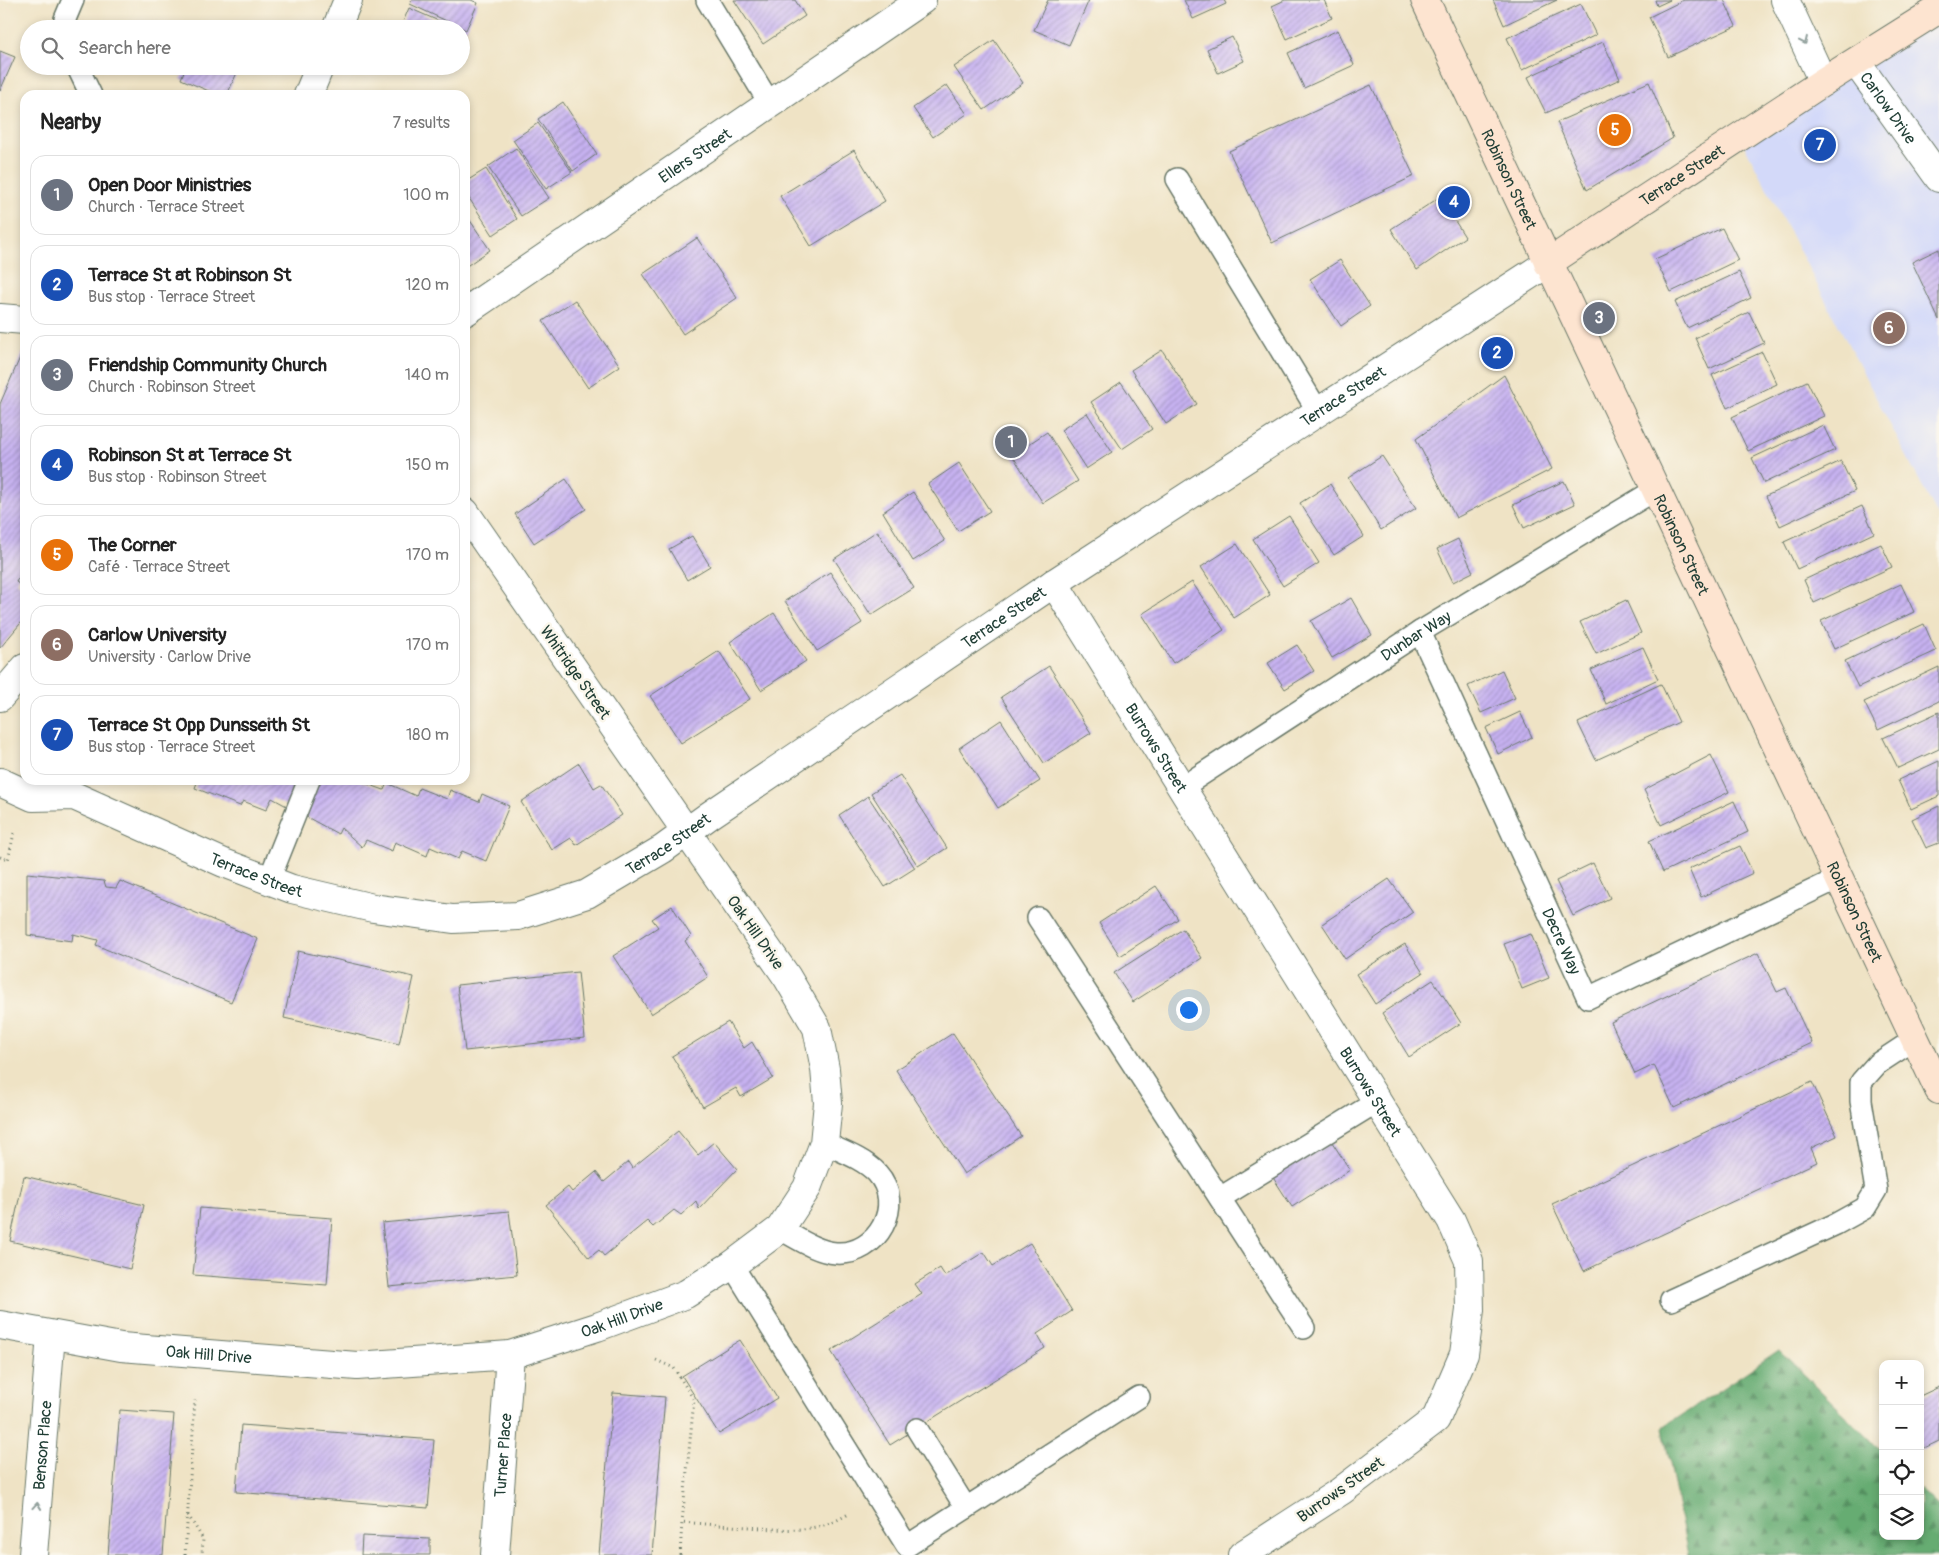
<!DOCTYPE html>
<meta charset="utf-8">
<style>
:root{--surface:#fff;--page:#f6f6f6;--text:#222;--muted:#767676;--line:#e0e0e0;--accent:#b5179e}
body{margin:0;font-family:Pangolin,sans-serif;background:var(--page);color:var(--text)}
.controls{position:absolute;right:15px;bottom:15px;display:grid;overflow:hidden;border-radius:10px;box-shadow:0 2px 8px #0003}
.controls button{width:45px;height:45px;display:grid;place-items:center;padding:0;border:0;border-bottom:1px solid var(--line);background:var(--surface);color:var(--text);font:25px sans-serif}
.you{position:absolute;left:1188px;top:1009px;width:18px;height:18px;margin:-12px;border:4px solid #fff;border-radius:50%;background:#1a73e8;box-shadow:0 0 0 8px #1a73e833}
.badge{display:grid;place-items:center;width:32px;height:32px;border-radius:50%;background:var(--accent);color:#fff;font-size:16px;font-weight:700}
.pin{position:absolute;translate:-50% -50%;border:2px solid #fff;box-shadow:0 1px 5px #0006}
.list{margin:0;padding:0;list-style:none}
h2{display:flex;justify-content:space-between;align-items:center;height:65px;margin:0;padding:0 20px;font-size:21px}
h2 small{font-size:16px;font-weight:400;color:var(--muted)}
.list li{display:grid;grid-template-columns:32px 1fr auto;gap:15px;align-items:center;box-sizing:border-box;height:80px;margin:0 10px 10px;padding:0 10px;border:1px solid var(--line);border-radius:15px}
.list b{display:block;font-size:19px;white-space:nowrap}
.list p{margin:0;font-size:16px;white-space:nowrap;color:var(--muted)}
.list em{font-size:16px;font-style:normal;color:var(--muted)}
.icon{flex:none;width:28px;height:28px;fill:none;stroke:currentColor;stroke-width:2;stroke-linecap:round;stroke-linejoin:round}
.map{position:relative;flex:none;width:1939px;height:1555px;overflow:hidden}
.search{position:absolute;background:var(--surface);box-shadow:0 2px 8px #0003;left:20px;top:20px;width:450px;height:55px;display:flex;align-items:center;gap:12px;box-sizing:border-box;padding:0 18px;border-radius:28px;color:var(--muted);font-size:19px}
.panel{position:absolute;background:var(--surface);box-shadow:0 2px 8px #0003;left:20px;top:90px;width:450px;height:695px;border-radius:15px}
.map>svg:first-child{display:block}
.built{fill:#d3d9f9}
.forest{fill:url(#forest-firs);stroke:#427453}
.building{fill:url(#building-hatch)}
.lines{fill:none;stroke-linecap:round;stroke-linejoin:round}
.lane-casing{stroke:#687767;stroke-width:24}
.street-casing{stroke:#687767;stroke-width:30}
.secondary-casing{stroke:#687767;stroke-width:30}
.path{stroke:#687767;stroke-width:3;stroke-dasharray:1 4;stroke-linecap:butt}
.lane{stroke:#fff;stroke-width:21}
.street{stroke:#fff;stroke-width:28}
.secondary{stroke:#fde4d0;stroke-width:28}
.oneway{stroke:#8f9e9a}
.labels{text-anchor:middle;stroke-width:5;stroke-linejoin:round;paint-order:stroke}
.street-label{font-size:16px;fill:#1f3d34;stroke:#fbf7ec}
</style>
<div class="map">
<svg width="1939" height="1555" viewBox="0 0 1939 1555">
<defs>
<pattern id="forest-firs" width="22" height="20" patternUnits="userSpaceOnUse" patternTransform="scale(1.25)"><rect width="22" height="20" fill="#66ac72"/><path d="M5 1l3.5 6h-7zM16 11l3.5 6h-7z" fill="#538d5e"/></pattern>
<pattern id="building-hatch" width="6" height="6" patternUnits="userSpaceOnUse" patternTransform="scale(1.25)"><rect width="6" height="6" fill="#c7b2f1"/><path d="M-1 1l2-2M0 6l6-6M5 7l2-2" fill="none" stroke="#a192c4"/></pattern>
</defs>
<rect width="100%" height="100%" fill="#fbf7ec"/>
<filter id="ink" filterUnits="userSpaceOnUse"><feTurbulence type="fractalNoise" baseFrequency=".02" numOctaves="2"/><feDisplacementMap in="SourceGraphic" scale="10" xChannelSelector="R" yChannelSelector="G"/><feConvolveMatrix kernelMatrix="1 2 1 2 8 2 1 2 1" color-interpolation-filters="sRGB"/></filter>
<filter id="wash" filterUnits="userSpaceOnUse"><feTurbulence type="fractalNoise" baseFrequency=".0096" numOctaves="4" result="noise"/><feDisplacementMap in="SourceGraphic" scale="20" xChannelSelector="R" yChannelSelector="G"/><feGaussianBlur stdDeviation="1.12" result="paint"/><feColorMatrix in="noise" values="0 0 0 0 0 0 0 0 0 0 0 0 0 0 0 0 0 1.4 0 .05"/><feComposite in="paint" operator="in"/></filter>
<g filter="url(#wash)">
<rect width="100%" height="100%" fill="#efe3c5"/>
<path class="built" d="M1939,10v508l-199,-381z"/>
<path class="forest" d="M1779,1350l104,102v84h37v-47l19,18v48h-251l-25,-127z"/>
<g id="blocks">
<g class="building">
<path d="M412,0h59l7,3 -12,27 -56,-26z"/>
<path d="M734,0h61l10,16 -42,28z"/>
<path d="M1048,0h41l-20,45 -35,-15z"/>
<path d="M1184,0h40l2,4 -33,15z"/>
<path d="M1285,0h39l8,18 -45,21 -15,-33z"/>
<path d="M1493,0h64l-53,25z"/>
<path d="M1655,0h15l-13,6z"/>
<path d="M1684,0h40l12,26 -68,31 -19,-40z"/>
<path d="M1581,4l15,31 -74,35 -15,-32z"/>
<path d="M409,8l48,21h-57z"/>
<path d="M1338,30l16,35 -50,23 -16,-35z"/>
<path d="M1232,37l12,24 -26,12 -11,-24z"/>
<path d="M994,40l29,43 -39,27 -30,-43z"/>
<path d="M1603,42l17,37 -74,34 -18,-36z"/>
<path d="M0,51l15,6 -15,34z"/>
<path d="M186,66h54l-13,29h-9l-37,-16z"/>
<path d="M1649,82l24,56 -86,52 -30,-68z"/>
<path d="M947,85l20,29 -34,23 -20,-29z"/>
<path d="M1371,85l43,91 -142,67 -43,-92z"/>
<path d="M563,102l34,52 -24,17 -35,-52z"/>
<path d="M538,123l34,49 -26,17 -33,-49z"/>
<path d="M516,148l33,50 -28,18 -33,-49z"/>
<path d="M854,150l31,51 -74,45 -31,-50z"/>
<path d="M486,169l31,50 -24,16 -28,-43v-10z"/>
<path d="M1440,197l25,40 -48,33 -26,-41z"/>
<path d="M465,213l25,37 -25,17z"/>
<path d="M1722,228l16,32 -67,32 -16,-33z"/>
<path d="M697,238l40,60 -54,36 -40,-60z"/>
<path d="M1939,249v71l-27,-58z"/>
<path d="M1340,260l30,46 -29,20 -31,-47z"/>
<path d="M1739,272l12,26 -64,30 -12,-26z"/>
<path d="M575,300l45,66 -32,22 -45,-67z"/>
<path d="M1749,312l15,31 -55,26 -14,-31z"/>
<path d="M25,346v220l-9,16 9,6v30l-25,30v-244z"/>
<path d="M1162,350l35,54 -31,20 -35,-54z"/>
<path d="M1762,352l15,32 -50,24 -15,-33z"/>
<path d="M1504,375l48,94 -96,49 -40,-79z"/>
<path d="M1807,381l17,35 -76,35 -16,-34z"/>
<path d="M1121,382l31,47 -30,20 -31,-47z"/>
<path d="M1087,413l25,39 -26,17 -25,-39z"/>
<path d="M1823,425l12,25 -71,33 -12,-25z"/>
<path d="M1047,432l31,49 -35,22 -31,-48z"/>
<path d="M1382,456l34,52 -35,22 -33,-52z"/>
<path d="M1841,461l14,30 -75,35 -14,-30z"/>
<path d="M959,463l31,48 -32,20 -30,-47z"/>
<path d="M566,479l20,30 -52,34 -19,-29z"/>
<path d="M1564,481l11,23 -51,24 -11,-23z"/>
<path d="M1330,484l34,52 -30,19 -34,-52z"/>
<path d="M913,492l32,49 -32,20 -30,-49z"/>
<path d="M1862,506l12,27 -77,36 -13,-27z"/>
<path d="M1289,516l30,47 -36,23 -30,-47z"/>
<path d="M877,531l37,57 -43,27 -37,-56z"/>
<path d="M692,536l18,30 -23,14 -18,-31z"/>
<path d="M1458,539l15,33 -20,10 -16,-33z"/>
<path d="M1237,544l33,51 -36,23 -33,-51z"/>
<path d="M1881,544l11,23 -78,36 -10,-23z"/>
<path d="M830,572l32,51 -45,28 -32,-50z"/>
<path d="M1192,582l32,48 -51,33 -31,-49z"/>
<path d="M1901,584l13,28 -80,37 -13,-28z"/>
<path d="M1351,598l21,37 -40,23 -21,-37z"/>
<path d="M1626,600l15,33 -45,21 -16,-32z"/>
<path d="M774,613l32,48 -45,29 -31,-48z"/>
<path d="M1924,624l12,27 -78,36 -13,-26z"/>
<path d="M1297,645l17,26 -29,18 -17,-26z"/>
<path d="M1643,647l15,32 -52,25 -15,-34z"/>
<path d="M719,651l31,48 -69,44 -31,-47z"/>
<path d="M1049,666l42,67 -47,30 -43,-66z"/>
<path d="M1939,667v34l-61,29 -14,-28z"/>
<path d="M1502,670l13,28 -34,15 -13,-27z"/>
<path d="M1661,684l18,38 -83,38 -18,-37z"/>
<path d="M1520,712l12,25 -34,17 -12,-26z"/>
<path d="M1939,712v37l-41,19 -15,-30z"/>
<path d="M1001,720l39,61 -42,27 -39,-60z"/>
<path d="M1711,755l18,37 -68,33 -17,-35z"/>
<path d="M1939,761v35l-28,13 -13,-29z"/>
<path d="M579,763l15,25 7,-4 21,31 -46,30 -5,-7 -19,12 -31,-48z"/>
<path d="M900,775l47,73 -29,18 -47,-73z"/>
<path d="M198,780h165l-1,2 22,8 3,-7 29,13 3,-8 28,11 3,-9 29,12 3,-8 27,12 -23,55 -24,-10 -4,8 -28,-12 -3,9 -32,-14 -3,9 -26,-11 -4,7 -21,-19 -3,6 -66,-36 -6,12 -23,-9 -3,5 -45,-18z"/>
<path d="M868,796l47,72 -30,19 -46,-72z"/>
<path d="M1734,801l14,31 -85,40 -14,-31z"/>
<path d="M1939,806v37l-13,5 -14,-29z"/>
<path d="M1740,846l13,27 -52,24 -12,-28z"/>
<path d="M1593,863l17,35 -37,18 -17,-35z"/>
<path d="M27,873l77,8 2,6 10,1 4,-7 138,58 -27,63 -135,-57 2,-5 -25,-6 -1,7 -45,-6z"/>
<path d="M1389,879l24,33 -68,47 -23,-35z"/>
<path d="M1156,886l22,33 -58,37 -21,-33z"/>
<path d="M672,906l19,30 -6,5 23,36 -57,37 -38,-58 45,-29 -6,-8z"/>
<path d="M1183,929l19,29 -69,44 -19,-29z"/>
<path d="M1531,934l18,44 -27,11 -18,-45z"/>
<path d="M1405,944l18,29 -48,31 -19,-30z"/>
<path d="M298,951l116,26 -15,67 -115,-26z"/>
<path d="M1758,953l19,39 9,-4 26,55 -138,65 -20,-43 -19,9 -24,-52z"/>
<path d="M578,972l7,66 -120,13 -8,-66z"/>
<path d="M1433,980l28,43 -52,34 -27,-44z"/>
<path d="M728,1022l16,26 8,-6 21,36 -32,19 -5,-9 -33,19 -31,-51z"/>
<path d="M953,1033l68,103 -57,38 -68,-104z"/>
<path d="M1812,1082l25,54 -26,12 6,14 -233,109 -32,-67z"/>
<path d="M678,1131l20,24 16,-13 23,27 -38,40 -3,-8 -15,14 -7,-5 -21,17 -6,-6 -43,35 -5,-6 -10,8 -43,-53 22,-18 4,5 24,-20 8,10 24,-20 4,6z"/>
<path d="M1330,1139l20,31 -58,37 -20,-31z"/>
<path d="M24,1176l120,29 -14,64 -120,-28z"/>
<path d="M200,1208l132,10 -5,67 -134,-10z"/>
<path d="M509,1211l8,64 -128,12 -7,-64z"/>
<path d="M1030,1243l42,68 -35,23 8,14 -155,97 -59,-94 91,-57 -7,-10 25,-16 5,8 39,-24 9,14z"/>
<path d="M740,1340l37,58 -58,36 -37,-58z"/>
<path d="M1939,1387v54l-19,9v-54z"/>
<path d="M613,1393l52,4 -13,158h-53z"/>
<path d="M120,1410l54,4 -11,141h-55z"/>
<path d="M241,1425l193,15 -6,68 -192,-16z"/>
<path d="M362,1536l68,3v16h-69z"/>
</g>
</g>
</g>
<g filter="url(#ink)">
<use href="#blocks" fill-opacity="0" stroke="#687767" stroke-width="1"/>
<g class="lines">
<g class="lane-casing">
<g id="lane">
<path d="M707,0l63,104"/>
<path d="M66,29l-1,-10 8,-19"/>
<path d="M77,66l14,29"/>
<path d="M1177,179l142,234"/>
<path id="s1" d="M1420,632l168,366 251,-120"/>
<path id="s2" d="M1181,788l239,-156 235,-142"/>
<path d="M269,880l40,-100"/>
<path d="M1038,918l266,410"/>
<path d="M1220,1198l158,-97"/>
<path d="M780,1229c17,9 37,23 56,24 41,3 70,-48 41,-80 -13,-14 -36,-22 -53,-30"/>
<path d="M732,1265l175,281 232,-149"/>
<path d="M1671,1300l165,-76 29,-16 11,-18 -15,-89v-19l16,-18 38,-25"/>
<path d="M917,1429l49,79"/>
</g>
</g>
<g class="street-casing">
<g id="street">
<path d="M1785,0l38,82"/>
<path d="M336,29l12,-29"/>
<path id="s3" d="M1856,62l83,116"/>
<path d="M308,95l12,-29"/>
<path id="s4" d="M465,312l457,-312"/>
<path d="M0,318l25,2"/>
<path id="s5" d="M1054,583l397,637 18,41 1,49 -6,44 -28,65 -95,72 -99,64"/>
<path d="M0,697l25,-29"/>
<path id="s6" d="M0,782l33,15 41,-1 150,67 68,26 81,19 80,11 65,-3 69,-22 76,-45 47,-34 344,-232 494,-320"/>
<path id="s7" d="M0,1325l121,22 236,19 153,-11 87,-28 89,-33 46,-29 48,-36 27,-41 17,-45 4,-40 -3,-34 -8,-41 -30,-51 -322,-465"/>
<path id="s8" d="M33,1555l18,-220"/>
<path id="s9" d="M495,1555l15,-200"/>
</g>
</g>
<g class="secondary-casing">
<g id="secondary">
<path id="s10" d="M1425,0l514,1090"/>
<path id="s11" d="M1548,263l275,-181 116,-73"/>
</g>
</g>
<g class="path">
<path d="M0,857l8,3 6,-27"/>
<path d="M656,1360l18,8 20,32 -12,122"/>
<path d="M188,1515l15,24 -1,16"/>
<path d="M185,1555l10,-155"/>
<path d="M680,1555l2,-33c23,2 45,4 67,5 37,3 68,7 101,-14"/>
</g>
<use href="#lane" class="lane"/>
<use href="#street" class="street"/>
<use href="#secondary" class="secondary"/>
</g>
<defs><path id="oneway-chevron" d="M-2-3.5L2.5 0L-2 3.5" fill="none" stroke-width="1.6" stroke-linecap="round" stroke-linejoin="round" transform="scale(1.25)"/></defs>
<g class="oneway">
<use href="#oneway-chevron" transform="translate(1804 41) rotate(65)"/>
<use href="#oneway-chevron" transform="translate(37 1506) rotate(-85)"/>
</g>
</g>
<g class="labels">
<g class="street-label">
<text dy="6" stroke="none"><textPath href="#s3" startOffset="56">Carlow Drive</textPath></text>
<text dy="6" stroke="none"><textPath href="#s4" startOffset="278">Ellers Street</textPath></text>
<text dy="6" stroke="none"><textPath href="#s11" startOffset="160">Terrace Street</textPath></text>
<text dy="6" stroke="none"><textPath href="#s10" startOffset="198">Robinson Street</textPath></text>
<text dy="6" stroke="none"><textPath href="#s6" startOffset="1521">Terrace Street</textPath></text>
<text dy="6" stroke="none"><textPath href="#s10" startOffset="602">Robinson Street</textPath></text>
<text dy="6" stroke="none"><textPath href="#s6" startOffset="1116">Terrace Street</textPath></text>
<text dy="6" stroke="none"><textPath href="#s2" startOffset="280">Dunbar Way</textPath></text>
<text transform="translate(576 672) rotate(55)" y="6">Whitridge Street</text>
<text dy="6" stroke="none"><textPath href="#s5" startOffset="194">Burrows Street</textPath></text>
<text dy="6" stroke="none"><textPath href="#s6" startOffset="711">Terrace Street</textPath></text>
<text dy="6" stroke="none"><textPath href="#s6" startOffset="276">Terrace Street</textPath></text>
<text dy="6" stroke="none"><textPath href="#s10" startOffset="1008">Robinson Street</textPath></text>
<text transform="translate(756 932) rotate(55)" y="6">Oak Hill Drive</text>
<text dy="6" stroke="none"><textPath href="#s1" startOffset="340">Decre Way</textPath></text>
<text dy="6" stroke="none"><textPath href="#s5" startOffset="599">Burrows Street</textPath></text>
<text dy="6" stroke="none"><textPath href="#s7" startOffset="631">Oak Hill Drive</textPath></text>
<text dy="6" stroke="none"><textPath href="#s7" startOffset="211">Oak Hill Drive</textPath></text>
<text dy="6" stroke="none"><textPath href="#s8" startOffset="110">Benson Place</textPath></text>
<text dy="6" stroke="none"><textPath href="#s9" startOffset="100">Turner Place</textPath></text>
<text transform="translate(1340 1489) rotate(-35)" y="6">Burrows Street</text>
</g>
</g>
</svg>
<div class="controls">
<button>+</button>
<button>−</button>
<button><svg class="icon" aria-label="locate" viewBox="0 0 24 24"><circle cx="12" cy="12" r="6"/><path d="M12 2v4M12 18v4M2 12h4M18 12h4"/></svg></button>
<button><svg class="icon" aria-label="layers" viewBox="0 0 24 24"><path d="M12 4l9 5-9 5-9-5zM3 14l9 5 9-5"/></svg></button>
</div>
<div class="you"></div>
<div class="pin badge" style="left:1011px;top:442px;background:#6b7280">1</div>
<div class="pin badge" style="left:1497px;top:353px;background:#1a4fb4">2</div>
<div class="pin badge" style="left:1599px;top:318px;background:#6b7280">3</div>
<div class="pin badge" style="left:1454px;top:202px;background:#1a4fb4">4</div>
<div class="pin badge" style="left:1615px;top:130px;background:#e8710a">5</div>
<div class="pin badge" style="left:1889px;top:328px;background:#8d6e63">6</div>
<div class="pin badge" style="left:1820px;top:145px;background:#1a4fb4">7</div>
<div class="search"><svg class="icon" aria-label="search" viewBox="0 0 24 24"><circle cx="10" cy="10" r="6"/><path d="M15 15l6 6"/></svg>Search here</div>
<section class="panel">
<h2>Nearby<small>7 results</small></h2>
<ul class="list">
<li><span class="badge" style="background:#6b7280">1</span><div><b>Open Door Ministries</b><p>Church · Terrace Street</p></div><em>100 m</em></li>
<li><span class="badge" style="background:#1a4fb4">2</span><div><b>Terrace St at Robinson St</b><p>Bus stop · Terrace Street</p></div><em>120 m</em></li>
<li><span class="badge" style="background:#6b7280">3</span><div><b>Friendship Community Church</b><p>Church · Robinson Street</p></div><em>140 m</em></li>
<li><span class="badge" style="background:#1a4fb4">4</span><div><b>Robinson St at Terrace St</b><p>Bus stop · Robinson Street</p></div><em>150 m</em></li>
<li><span class="badge" style="background:#e8710a">5</span><div><b>The Corner</b><p>Café · Terrace Street</p></div><em>170 m</em></li>
<li><span class="badge" style="background:#8d6e63">6</span><div><b>Carlow University</b><p>University · Carlow Drive</p></div><em>170 m</em></li>
<li><span class="badge" style="background:#1a4fb4">7</span><div><b>Terrace St Opp Dunsseith St</b><p>Bus stop · Terrace Street</p></div><em>180 m</em></li>
</ul>
</section>
</div>
